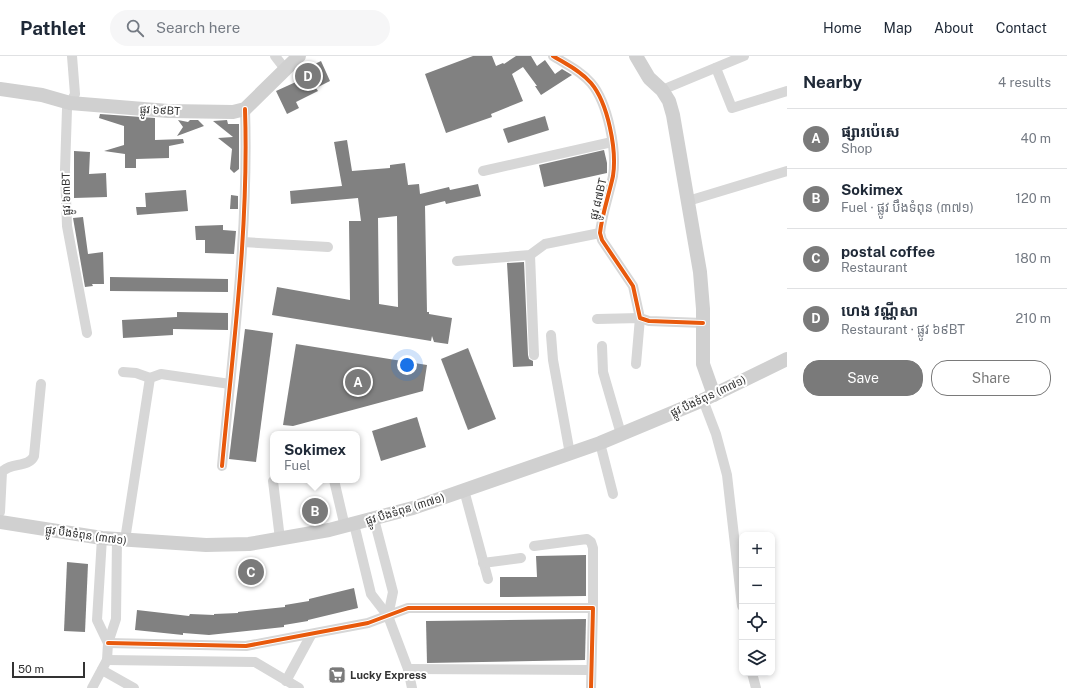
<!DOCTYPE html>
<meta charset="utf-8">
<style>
:root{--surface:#fff;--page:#f6f6f7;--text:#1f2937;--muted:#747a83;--line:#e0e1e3;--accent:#7a7a7a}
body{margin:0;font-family:"Public Sans","Noto Sans Khmer",sans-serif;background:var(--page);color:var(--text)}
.controls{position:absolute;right:12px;bottom:12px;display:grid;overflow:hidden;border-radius:8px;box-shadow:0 2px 6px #0003}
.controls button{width:36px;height:36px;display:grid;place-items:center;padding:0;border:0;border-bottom:1px solid var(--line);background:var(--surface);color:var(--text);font:20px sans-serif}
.scale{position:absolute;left:12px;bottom:10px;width:73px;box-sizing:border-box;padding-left:4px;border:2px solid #333;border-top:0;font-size:11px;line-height:14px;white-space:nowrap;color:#333;-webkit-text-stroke:3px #fff;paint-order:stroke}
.you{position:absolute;left:407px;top:309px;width:14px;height:14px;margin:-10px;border:3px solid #fff;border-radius:50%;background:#1a73e8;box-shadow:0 0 0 6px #1a73e833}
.badge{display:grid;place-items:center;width:26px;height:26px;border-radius:50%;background:var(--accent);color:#fff;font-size:13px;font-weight:700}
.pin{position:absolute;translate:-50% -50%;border:2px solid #fff;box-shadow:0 1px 4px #0006}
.popup{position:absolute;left:270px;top:375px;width:90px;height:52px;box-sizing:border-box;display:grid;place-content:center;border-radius:8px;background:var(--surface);filter:drop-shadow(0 1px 3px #0005);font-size:13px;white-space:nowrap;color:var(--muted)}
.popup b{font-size:15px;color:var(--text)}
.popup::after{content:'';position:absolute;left:50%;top:100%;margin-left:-8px;border:8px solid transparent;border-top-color:var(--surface)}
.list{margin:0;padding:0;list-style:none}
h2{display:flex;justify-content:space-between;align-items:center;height:52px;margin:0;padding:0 16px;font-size:17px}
h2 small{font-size:13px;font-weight:400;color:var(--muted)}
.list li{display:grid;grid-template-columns:26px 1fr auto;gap:12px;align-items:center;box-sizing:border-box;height:60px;padding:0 16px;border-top:1px solid var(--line)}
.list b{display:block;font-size:15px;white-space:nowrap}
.list p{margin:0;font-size:13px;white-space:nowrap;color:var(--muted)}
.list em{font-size:13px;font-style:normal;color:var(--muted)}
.actions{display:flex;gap:8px;padding:12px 16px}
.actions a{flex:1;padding:9px 0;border:1px solid var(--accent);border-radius:16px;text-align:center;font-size:14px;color:var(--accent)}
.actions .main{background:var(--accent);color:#fff}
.icon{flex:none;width:22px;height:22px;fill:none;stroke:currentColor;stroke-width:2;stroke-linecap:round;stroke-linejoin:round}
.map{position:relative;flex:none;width:787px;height:632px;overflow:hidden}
header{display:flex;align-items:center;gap:24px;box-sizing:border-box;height:56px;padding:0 20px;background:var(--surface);border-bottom:1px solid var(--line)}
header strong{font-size:19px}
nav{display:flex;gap:22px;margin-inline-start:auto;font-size:14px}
.search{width:280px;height:36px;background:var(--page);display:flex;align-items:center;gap:10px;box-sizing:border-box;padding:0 14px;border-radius:22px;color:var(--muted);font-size:15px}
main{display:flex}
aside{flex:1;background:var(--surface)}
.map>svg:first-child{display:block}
.building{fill:#818181;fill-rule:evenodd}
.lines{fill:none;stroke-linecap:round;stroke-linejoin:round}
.street{stroke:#d7d7d7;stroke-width:10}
.secondary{stroke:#d0d0d0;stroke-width:14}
.cycleway-casing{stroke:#fff;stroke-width:6}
.cycleway{stroke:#e8590c;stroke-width:4}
.labels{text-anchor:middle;stroke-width:4;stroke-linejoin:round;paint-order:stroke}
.street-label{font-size:11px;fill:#333;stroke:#fff}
.poi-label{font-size:11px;font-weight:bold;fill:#333;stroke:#fff;text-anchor:start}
</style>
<header>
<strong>Pathlet</strong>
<div class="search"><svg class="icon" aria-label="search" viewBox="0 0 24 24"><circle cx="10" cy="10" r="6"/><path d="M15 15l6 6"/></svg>Search here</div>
<nav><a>Home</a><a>Map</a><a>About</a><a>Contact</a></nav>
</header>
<main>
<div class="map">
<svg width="787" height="632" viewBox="0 0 787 632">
<rect width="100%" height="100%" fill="#fff"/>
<g class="building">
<path d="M473,0h19l4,10 7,-3 1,1 12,-8h15l6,10 8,-6 10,14 7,-5 10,6 -31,20 -6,-9h2l-14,-19 -11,7 11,27 -32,13 1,3 -46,16 -21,-59z"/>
<path d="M321,5l9,20 -14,7 2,3 -22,11 3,6 -12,6 -11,-23 22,-10 -4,-7z"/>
<path d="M100,58l55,4v22l28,-1 1,4 -15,3v12l-33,1v9h-11v-14l-21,-3 20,-6v-19l-25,-8z"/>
<path d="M545,60l4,14 -41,13 -5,-14z"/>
<path d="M178,64l10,2 2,-2h8l6,6 -27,10 6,-9z"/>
<path d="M227,64l1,4h11v45l-5,4 -4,-4 2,-20 -14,-11 15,-1 -20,-16z"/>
<path d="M347,84l5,31 38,-3v-3l15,-2 3,22 11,-1 1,10 29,-7 1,3 28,-6 3,12 -35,8 -1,-3 -20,5 2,106h2v2l23,4 -4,26 -14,-2 -2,-6 -1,5 -159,-26 5,-28 73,13 -1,-79h12l-3,-23 -67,6 -1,-13 52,-5 -8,-44zM397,160l1,91 -19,-3 -1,-86z"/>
<path d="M604,94l3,13v10l-63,14 -5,-22z"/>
<path d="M74,95l16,1 -1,22 17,-1 1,24 -33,1z"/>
<path d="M186,134l2,21 -51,4 -1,-8h10l-1,-14z"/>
<path d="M231,139l7,1v13h-8z"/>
<path d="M83,161l5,37 15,-2 1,32h-12l1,2 -8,1 -12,-69z"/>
<path d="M223,169v5l13,1 -2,23 -29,-1v-13h-9l-1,-14z"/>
<path d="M524,206l4,93 1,4 4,2v5l-20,1 -6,-104z"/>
<path d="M110,221l118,2v13l-118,-1z"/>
<path d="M177,256l51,1v17l-55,-1v6l-50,3 -1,-18 55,-3z"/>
<path d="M245,273l28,4 -17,129 -27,-3z"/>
<path d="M296,288l131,21 -4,26 -130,35 -10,-1z"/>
<path d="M468,292l28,71 -28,11 -27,-71z"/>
<path d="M417,361l9,30 -45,14 -9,-30z"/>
<path d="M320,445l2,11 -18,4 -2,-11z"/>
<path d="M586,499v41l-86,1v-20h37l-1,-21z"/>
<path d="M67,506l21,2 -3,68 -21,-1z"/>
<path d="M354,532l4,20 -50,12v1l-24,4v2l-75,8 -26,-2v2l-48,-5 2,-20 52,6 1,-2 24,1v-1l24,-1v-1l47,-5v-2l24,-4v-2z"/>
<path d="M586,563l-1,41 -158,3 -1,-42z"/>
</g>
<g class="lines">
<g class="street">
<path d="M72,0l3,38 -8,15 -2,61 2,56 20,107"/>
<path d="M275,0l10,13"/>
<path d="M553,0c13,8 28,15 38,27 17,20 26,67 22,93 -4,19 -11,38 -13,57l2,7 31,46 7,32 9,3 54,2"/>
<path d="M716,12l16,40 55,-17"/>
<path d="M662,34l82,-34"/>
<path d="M483,115l129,-29"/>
<path d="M688,145l99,-30"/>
<path d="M243,186l85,5"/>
<path d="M530,199l4,100"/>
<path d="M457,205l73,-6 15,-11 55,-11"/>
<path d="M597,263l43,-1 -4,46"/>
<path d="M551,279l2,25 17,94"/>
<path d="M602,290l1,26 18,62"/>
<path d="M123,316l13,1 14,5"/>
<path d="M703,344l13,34 11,41 15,131"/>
<path d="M600,387l13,51"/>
<path d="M222,410c11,-119 27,-237 23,-357"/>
<path d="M334,424l11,47"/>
<path d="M273,425l7,58"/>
<path d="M464,434l24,89"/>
<path d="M0,456l2,-40c8,-10 27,-4 32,-16l7,-72"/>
<path d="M374,463l19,73 -5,24"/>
<path d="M354,468l17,70 17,22 20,53 4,19"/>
<path d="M102,482l-5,82 11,23"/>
<path d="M125,484l25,-162 11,-4 69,10"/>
<path d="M534,490l53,-7 4,3 2,6v60"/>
<path d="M483,507l38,-5"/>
<path d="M108,587l138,3 122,-23 40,-15h185l-2,80"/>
<path d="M107,604l148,2 44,26"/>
<path d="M408,613l182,1"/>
<path d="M102,614l32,18"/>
<path d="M752,617l4,15"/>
<path d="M286,625l25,-46"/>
<path d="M92,632l15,-28 1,-17 8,-24 1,-80"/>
</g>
<g class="secondary">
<path d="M636,0l13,22 13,12 7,11 4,14 27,157 3,37v55l11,31"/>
<path d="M0,33l42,6 28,8 98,8 65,1 12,-3 54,-53"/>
<path d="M0,466l102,16 104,7 43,-1 80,-14 84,-22 187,-65 103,-43 84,-41"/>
</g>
<g class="cycleway-casing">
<g id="cycleway">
<path d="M553,0c13,8 28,15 38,27 17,20 26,67 22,93 -4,19 -11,38 -13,57l2,7 31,46 7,32 9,3 54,2"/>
<path d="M222,410c11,-119 27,-237 23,-357"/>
<path d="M108,587l138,3 122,-23 40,-15h185l-2,80"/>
</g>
</g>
<use href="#cycleway" class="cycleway"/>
</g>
<defs>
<g id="supermarket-square" transform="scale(0.9)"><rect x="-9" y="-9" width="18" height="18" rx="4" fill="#7a7a7a" stroke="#fff"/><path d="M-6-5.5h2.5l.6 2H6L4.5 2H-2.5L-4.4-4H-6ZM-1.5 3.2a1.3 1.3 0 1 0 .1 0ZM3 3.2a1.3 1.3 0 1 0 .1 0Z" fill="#fff"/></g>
</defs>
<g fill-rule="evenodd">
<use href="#supermarket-square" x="337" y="619"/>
</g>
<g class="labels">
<g class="street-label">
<text transform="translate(160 54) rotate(3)" y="4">ផ្លូវ ៦៩BT</text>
<text transform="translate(66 138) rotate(-91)" y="4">ផ្លូវ ៦៣BT</text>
<text transform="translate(598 143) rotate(-77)" y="4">ផ្លូវ ៨៧BT</text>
<text transform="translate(708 340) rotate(-25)" y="4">ផ្លូវ បឹងទំពុន (៣៧១)</text>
<text transform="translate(405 453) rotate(-17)" y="4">ផ្លូវ បឹងទំពុន (៣៧១)</text>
<text transform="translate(86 479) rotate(8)" y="4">ផ្លូវ បឹងទំពុន (៣៧១)</text>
</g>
<g class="poi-label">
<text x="350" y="623">Lucky Express</text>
</g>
</g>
</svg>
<div class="controls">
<button>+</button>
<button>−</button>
<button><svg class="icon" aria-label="locate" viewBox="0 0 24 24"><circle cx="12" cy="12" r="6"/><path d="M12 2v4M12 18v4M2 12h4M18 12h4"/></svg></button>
<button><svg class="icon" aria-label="layers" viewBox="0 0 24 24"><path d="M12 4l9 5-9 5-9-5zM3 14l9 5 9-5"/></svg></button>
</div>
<div class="scale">50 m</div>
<div class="you"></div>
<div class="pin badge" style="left:358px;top:326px">A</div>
<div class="pin badge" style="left:315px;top:455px">B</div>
<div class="popup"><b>Sokimex</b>Fuel</div>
<div class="pin badge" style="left:251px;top:516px">C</div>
<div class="pin badge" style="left:308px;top:20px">D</div>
</div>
<aside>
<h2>Nearby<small>4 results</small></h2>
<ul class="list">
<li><span class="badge">A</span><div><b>ផ្សារប៉េសេ</b><p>Shop</p></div><em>40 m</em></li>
<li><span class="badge">B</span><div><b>Sokimex</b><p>Fuel · ផ្លូវ បឹងទំពុន (៣៧១)</p></div><em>120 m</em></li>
<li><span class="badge">C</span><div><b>postal coffee</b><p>Restaurant</p></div><em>180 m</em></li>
<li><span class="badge">D</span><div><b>ហេង វណ្ណីសា</b><p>Restaurant · ផ្លូវ ៦៩BT</p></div><em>210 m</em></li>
</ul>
<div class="actions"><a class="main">Save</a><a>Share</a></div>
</aside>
</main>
